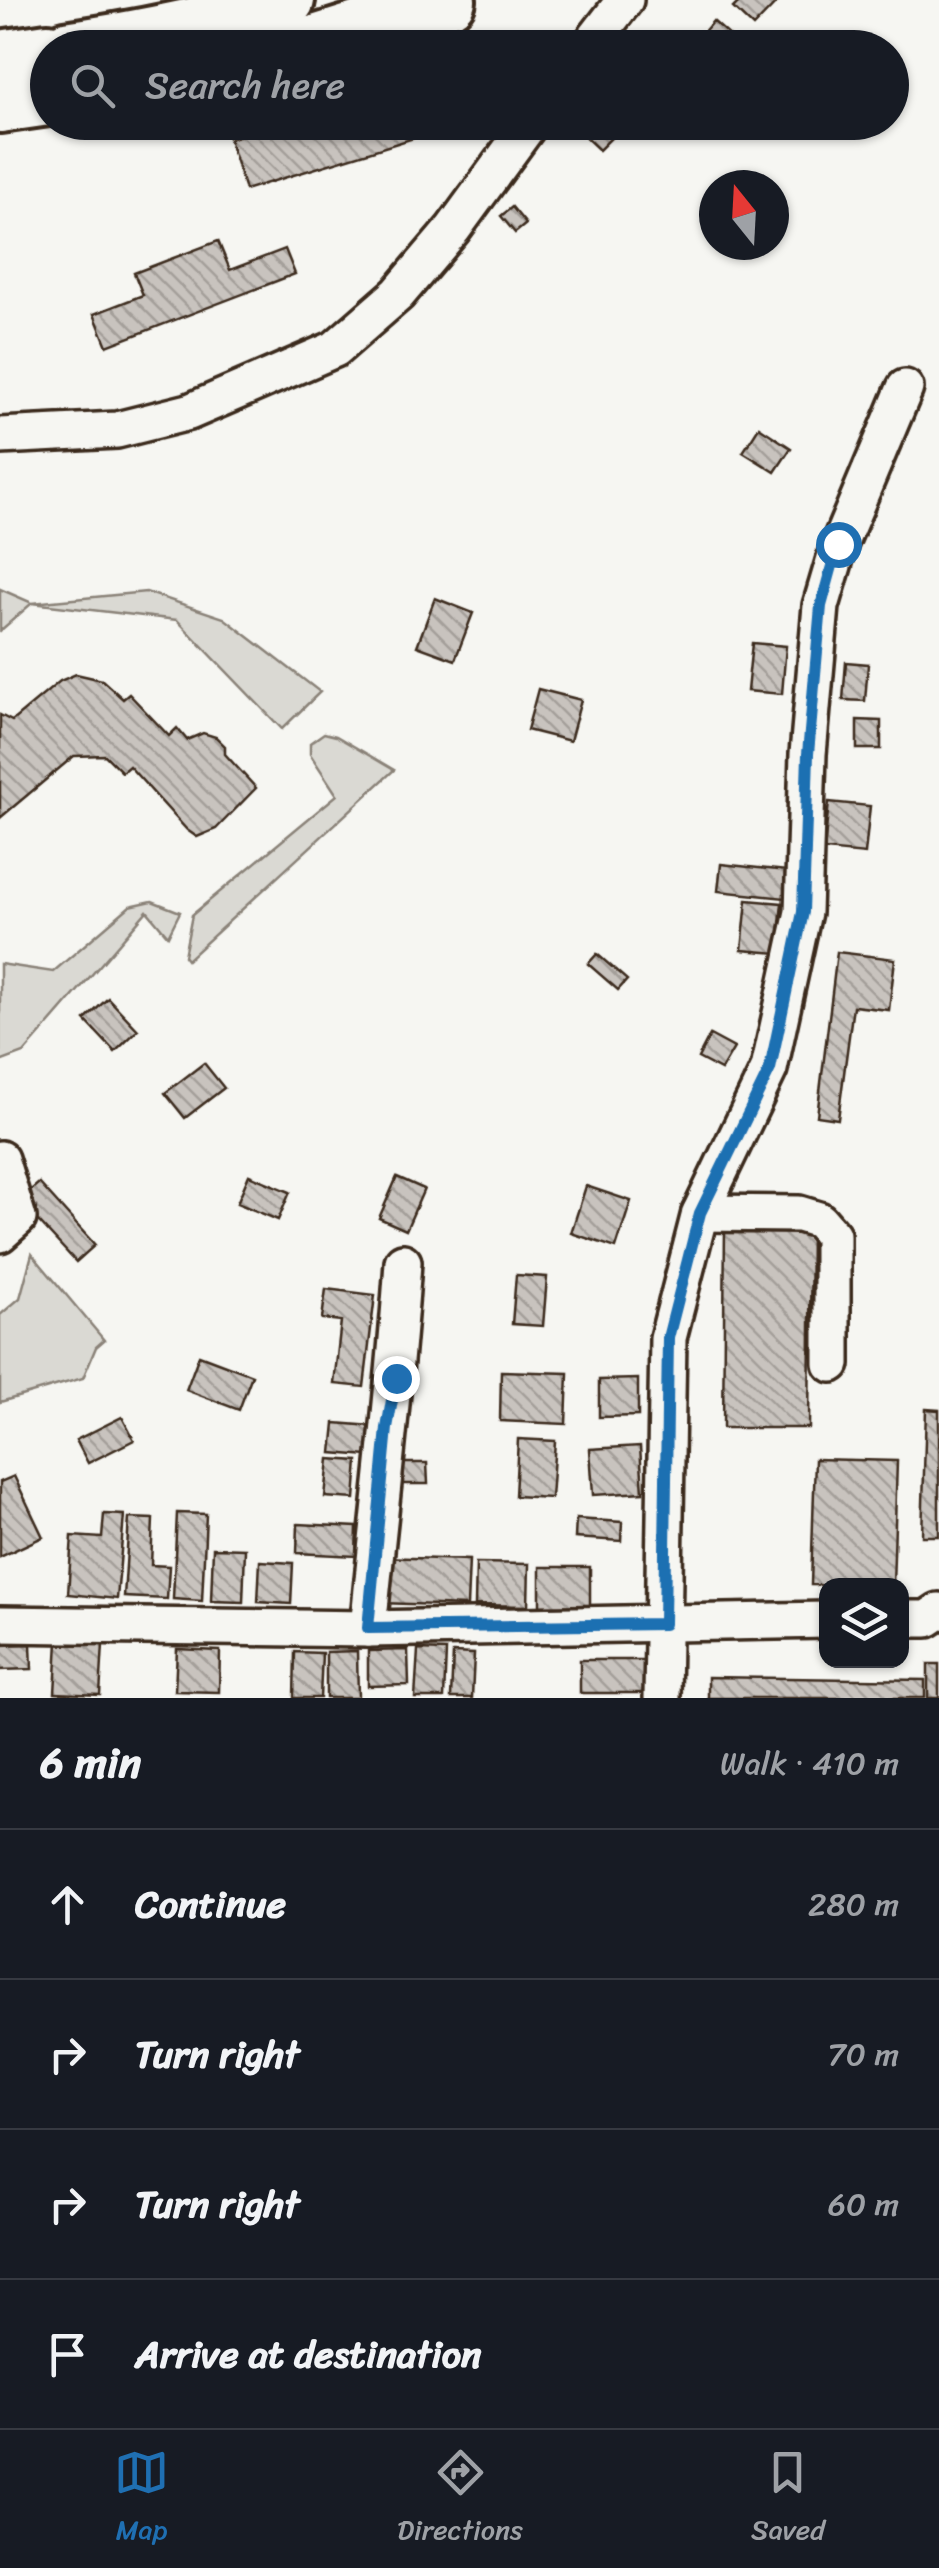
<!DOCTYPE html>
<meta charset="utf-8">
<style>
:root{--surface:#171b24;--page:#242831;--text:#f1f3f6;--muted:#9ea1a6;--line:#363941;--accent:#1f6fb2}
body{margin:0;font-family:Sriracha,sans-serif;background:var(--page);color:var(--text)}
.controls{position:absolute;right:30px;bottom:30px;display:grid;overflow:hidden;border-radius:20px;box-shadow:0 2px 8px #0004}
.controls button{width:90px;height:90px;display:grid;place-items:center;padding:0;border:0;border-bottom:2px solid var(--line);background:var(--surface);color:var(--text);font:50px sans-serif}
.compass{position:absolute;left:699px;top:170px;width:90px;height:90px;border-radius:50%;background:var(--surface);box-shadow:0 2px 8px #0004;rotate:342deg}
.stop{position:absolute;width:30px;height:30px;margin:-22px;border:8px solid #1f6fb2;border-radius:50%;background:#fff}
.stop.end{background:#1f6fb2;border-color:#fff;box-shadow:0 2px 10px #0008}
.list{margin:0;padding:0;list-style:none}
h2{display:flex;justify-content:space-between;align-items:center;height:130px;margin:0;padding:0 40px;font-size:42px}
h2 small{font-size:32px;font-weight:400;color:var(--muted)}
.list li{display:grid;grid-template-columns:65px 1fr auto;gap:30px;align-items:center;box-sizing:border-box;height:150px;padding:0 40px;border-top:2px solid var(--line)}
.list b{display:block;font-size:38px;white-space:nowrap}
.list em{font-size:32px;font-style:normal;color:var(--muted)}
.icon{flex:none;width:55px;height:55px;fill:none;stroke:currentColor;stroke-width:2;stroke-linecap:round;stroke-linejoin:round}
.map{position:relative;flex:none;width:939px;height:1698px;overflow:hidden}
.search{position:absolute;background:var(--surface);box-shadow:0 2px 8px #0004;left:30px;right:30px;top:30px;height:110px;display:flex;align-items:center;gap:25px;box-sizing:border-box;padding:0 35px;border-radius:55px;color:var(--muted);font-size:38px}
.sheet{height:730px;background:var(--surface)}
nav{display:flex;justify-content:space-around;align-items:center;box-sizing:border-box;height:140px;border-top:2px solid var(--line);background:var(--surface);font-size:28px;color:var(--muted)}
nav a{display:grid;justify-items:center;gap:5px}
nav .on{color:var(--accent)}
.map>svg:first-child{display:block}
.green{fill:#dad9d3;stroke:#8a8278;stroke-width:2.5}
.building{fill:url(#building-back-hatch);stroke:#3b2a1e;stroke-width:2.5}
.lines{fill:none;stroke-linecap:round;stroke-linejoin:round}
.minor-casing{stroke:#3b2a1e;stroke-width:42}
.highway-casing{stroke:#3b2a1e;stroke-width:60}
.minor{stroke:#f6f6f2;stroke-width:35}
.highway{stroke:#f6f6f2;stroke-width:52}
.route{stroke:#1f6fb2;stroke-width:12}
</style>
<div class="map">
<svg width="939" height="1698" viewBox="0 0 939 1698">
<defs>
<pattern id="building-back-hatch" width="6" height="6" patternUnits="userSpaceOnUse" patternTransform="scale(2.5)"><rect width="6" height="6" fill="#c8c3be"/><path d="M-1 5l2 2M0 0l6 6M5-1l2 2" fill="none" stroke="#a49f9a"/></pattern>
</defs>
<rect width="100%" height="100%" fill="#f6f6f2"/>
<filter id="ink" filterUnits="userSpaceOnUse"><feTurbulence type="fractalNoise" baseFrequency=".01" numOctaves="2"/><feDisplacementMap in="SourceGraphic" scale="20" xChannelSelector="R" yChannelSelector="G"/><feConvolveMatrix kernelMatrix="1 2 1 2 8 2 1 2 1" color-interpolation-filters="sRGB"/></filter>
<g filter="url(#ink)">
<g class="green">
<path d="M0,589l32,14 114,-11 78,26 96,74 -38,37 -105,-109 -145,-17 -32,28z"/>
<path d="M324,733l12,3 58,34 -207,190 -3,-4 8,-41 145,-120 -27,-41v-11z"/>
<path d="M152,901l28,11 -12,24 -21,-25 -123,142 -24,9v-98l53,8 77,-66z"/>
<path d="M32,1254l72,86 -8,7 -13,31 -83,24v-87l20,-17z"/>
</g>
<g class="building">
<path d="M741,0h38l-26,27 -20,-19z"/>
<path d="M713,21l19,17 -8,10h-34z"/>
<path d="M279,122h129l6,16 -169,52 -16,-51z"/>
<path d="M590,122h21l8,8 -20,20 -19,-18z"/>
<path d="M512,207l14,17 -11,9 -14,-17z"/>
<path d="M218,241l12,29 55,-21 10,25 -188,72 -13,-32 49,-19 -9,-22z"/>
<path d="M759,427l32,21 -16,24 -32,-20z"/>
<path d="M435,598l38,15 -18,47 -38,-14z"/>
<path d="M752,643l34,3 -4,48 -35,-3z"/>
<path d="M846,662l22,2 -3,37 -22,-1z"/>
<path d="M76,674l26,6 21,19 6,-5 40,42 8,-8 10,12 16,-7 13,4 9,9v8l31,34 -40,41 -19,8 -10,-7 -58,-64 -7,6 -17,-17 -31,1 -74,62v-103l12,6 48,-40z"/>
<path d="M538,689l43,11 -11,41 -43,-11z"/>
<path d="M857,720l24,1v28h-24z"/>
<path d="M829,802l41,4 -5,48 -41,-4z"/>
<path d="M721,864l67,7 -3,27 -67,-7z"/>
<path d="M747,900l35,3 -5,50 -35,-3z"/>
<path d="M837,952l58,7 -6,51 -36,-4 -15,113 -21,-3z"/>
<path d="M597,954l30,26 -9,10 -30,-26z"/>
<path d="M108,998l30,32 -23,22 -30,-32z"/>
<path d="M710,1035l24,13 -13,22 -23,-12z"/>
<path d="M204,1063l20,25 -39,30 -20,-25z"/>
<path d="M249,1175l41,17 -12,28 -41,-17z"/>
<path d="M397,1177l27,12 -18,41 -27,-12z"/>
<path d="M39,1183l56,62 -19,17 -57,-62z"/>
<path d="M586,1186l45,15 -15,47 -45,-15z"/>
<path d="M725,1226l86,1 -2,201h-86z"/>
<path d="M516,1275l31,2 -4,49 -31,-2z"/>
<path d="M326,1289l49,6 -11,92 -30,-3 7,-63 -19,-2z"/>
<path d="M199,1355l53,20 -13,35 -53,-20z"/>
<path d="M501,1371l67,2 -2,51 -66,-3z"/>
<path d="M638,1379v37l-39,1v-37z"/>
<path d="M926,1409l13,1v126h-17z"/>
<path d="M122,1417l12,23 -46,23 -12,-23z"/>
<path d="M335,1423l37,3 -4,30 -36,-3z"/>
<path d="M518,1439l37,2 -4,57 -36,-2z"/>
<path d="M640,1446l3,46 -50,3 -3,-46z"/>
<path d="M329,1459l29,2 -3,38 -30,-2z"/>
<path d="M815,1459l82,2 -4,125 -82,-1z"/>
<path d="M392,1463h35l1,21h-35z"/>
<path d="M14,1476l29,61 -43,20v-75z"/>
<path d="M177,1513l29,1 -4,87 -29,-2z"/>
<path d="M104,1514l20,1 -7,84 -49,-5 4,-58 30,2z"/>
<path d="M129,1518l24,1 -2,46 18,1 -2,33 -43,-2z"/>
<path d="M576,1519l46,3 -1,19 -46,-3z"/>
<path d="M298,1524l59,3 -1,29 -59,-3z"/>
<path d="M213,1548l32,1 -2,53 -32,-1z"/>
<path d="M382,1557l87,3 -2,46 -86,-3z"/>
<path d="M260,1561l33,2 -2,41 -33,-2z"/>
<path d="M476,1563l53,1 -1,42 -53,-1z"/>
<rect x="540" y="1567" width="50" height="39"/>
<path d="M58,1642l45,2 -3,51 -45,-2z"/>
<path d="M31,1644l1,25 -32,1v-25z"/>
<path d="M177,1649l43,2 -1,41 -44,-1z"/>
<path d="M408,1650l1,35 -41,1v-35z"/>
<path d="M418,1650l28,1 -2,47h-29z"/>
<path d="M357,1651l1,47h-32v-46z"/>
<path d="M295,1652l27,1 -2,45h-26z"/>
<path d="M453,1653l21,1 -2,44h-21z"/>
<rect x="580" y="1660" width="71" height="33"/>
<rect x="928" y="1664" width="11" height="34"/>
<path d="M708,1677l217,3v18h-217z"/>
</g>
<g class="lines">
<g class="minor-casing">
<g id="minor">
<path d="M588,48l37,-48"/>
<path d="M0,436l117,-6 72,-18 146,-63 63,-55 55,-65 78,-107"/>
<path d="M0,1159l18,59 -18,16"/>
<path d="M700,1213l99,1 20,6 13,15v129"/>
<path d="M902,1619h25l12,-8"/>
<path d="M0,1624l368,5 458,-9"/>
<path d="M368,1629c12,-123 27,-244 35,-367"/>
<path d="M662,1698l6,-360 32,-125 69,-144 34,-157 5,-158 13,-148 18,-61 66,-157"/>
</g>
</g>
<g class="highway-casing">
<g id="highway">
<path d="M66,48c75,-11 149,-26 222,-48"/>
<path d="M296,48l153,-48"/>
<path d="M0,57l48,-7"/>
<path d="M0,106l48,-7"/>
</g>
</g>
<use href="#minor" class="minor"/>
<use href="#highway" class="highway"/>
</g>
</g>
<g class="lines" filter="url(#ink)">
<path class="route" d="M396,1378l-9,50 -19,200 296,-4 4,-286 32,-125 70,-144 33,-157 5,-158 13,-148 17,-62"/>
</g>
</svg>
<div class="controls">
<button><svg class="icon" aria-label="layers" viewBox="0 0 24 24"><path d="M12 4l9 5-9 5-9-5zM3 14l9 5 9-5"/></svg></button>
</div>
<svg class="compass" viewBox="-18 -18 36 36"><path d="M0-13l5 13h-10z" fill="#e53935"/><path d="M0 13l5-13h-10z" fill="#9ea1a6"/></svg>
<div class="stop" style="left:838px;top:544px"></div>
<div class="stop end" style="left:396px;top:1378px"></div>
<div class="search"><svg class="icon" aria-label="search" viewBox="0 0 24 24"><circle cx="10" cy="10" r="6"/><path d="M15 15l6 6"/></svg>Search here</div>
</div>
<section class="sheet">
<h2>6 min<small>Walk · 410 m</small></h2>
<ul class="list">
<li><svg class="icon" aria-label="ahead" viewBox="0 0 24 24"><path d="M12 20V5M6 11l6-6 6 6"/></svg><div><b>Continue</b></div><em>280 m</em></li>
<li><svg class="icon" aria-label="right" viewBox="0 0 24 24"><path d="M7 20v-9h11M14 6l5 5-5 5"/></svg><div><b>Turn right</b></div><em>70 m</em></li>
<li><svg class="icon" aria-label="right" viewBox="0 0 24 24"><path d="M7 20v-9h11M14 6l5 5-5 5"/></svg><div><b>Turn right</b></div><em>60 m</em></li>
<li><svg class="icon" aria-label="arrive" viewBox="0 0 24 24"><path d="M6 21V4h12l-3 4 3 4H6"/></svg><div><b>Arrive at destination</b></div></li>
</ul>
</section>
<nav>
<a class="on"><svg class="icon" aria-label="map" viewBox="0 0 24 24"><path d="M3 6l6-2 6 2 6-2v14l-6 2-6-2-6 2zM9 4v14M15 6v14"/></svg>Map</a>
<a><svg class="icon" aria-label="directions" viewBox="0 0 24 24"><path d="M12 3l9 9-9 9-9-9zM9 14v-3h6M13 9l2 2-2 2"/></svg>Directions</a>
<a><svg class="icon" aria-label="saved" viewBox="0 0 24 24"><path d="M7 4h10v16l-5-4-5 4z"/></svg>Saved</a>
</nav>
